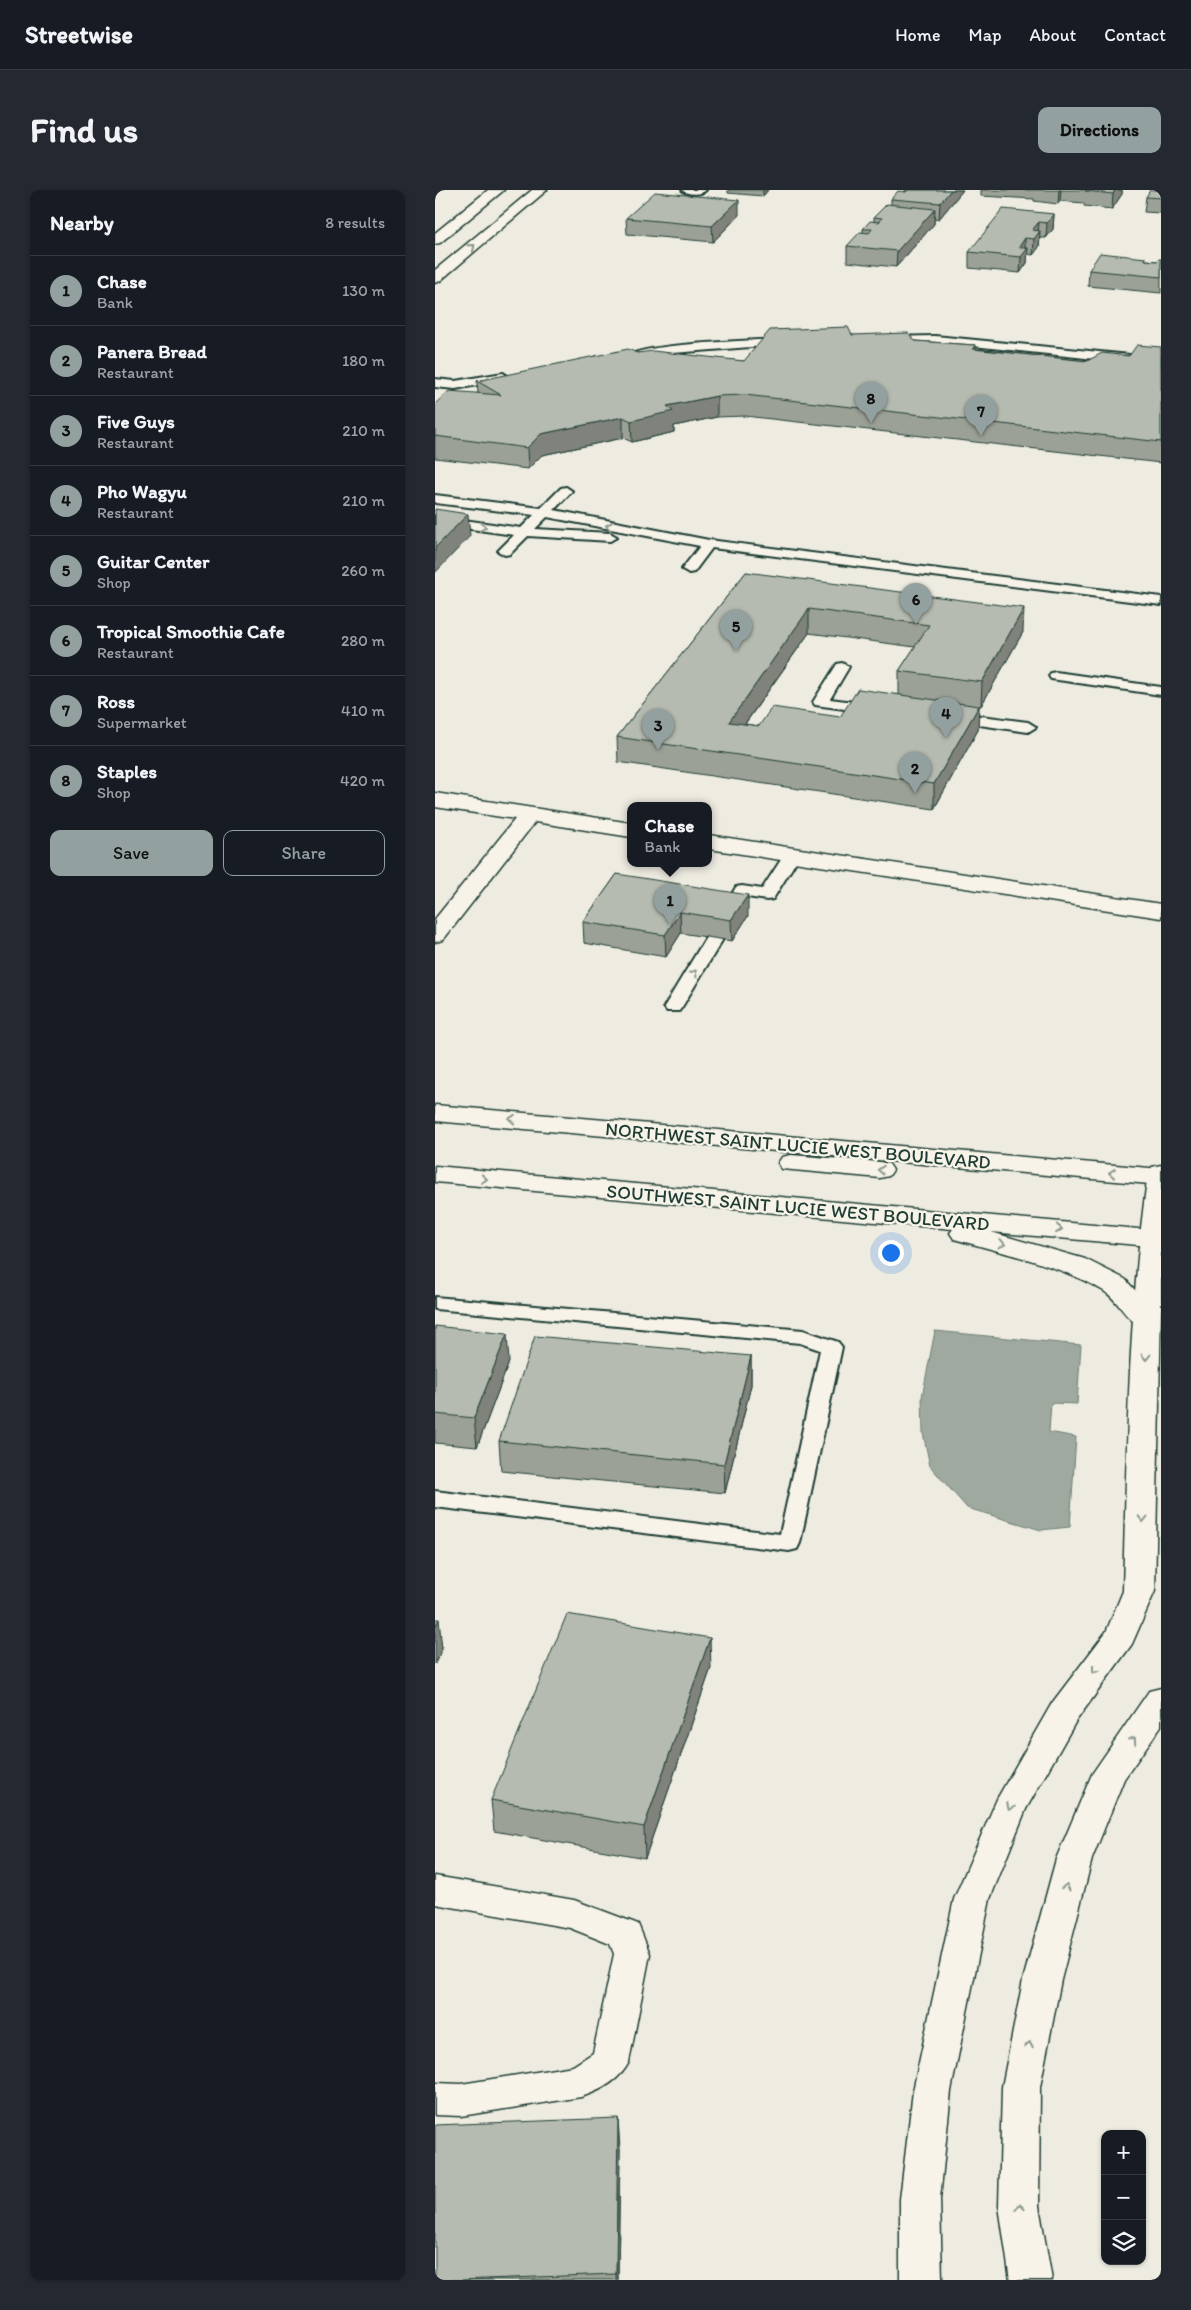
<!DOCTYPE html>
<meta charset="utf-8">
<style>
:root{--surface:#171b24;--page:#242831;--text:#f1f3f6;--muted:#9ea1a6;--line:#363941;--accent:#92a19f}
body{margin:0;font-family:Itim,sans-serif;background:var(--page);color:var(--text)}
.controls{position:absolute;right:15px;bottom:15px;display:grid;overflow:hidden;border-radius:10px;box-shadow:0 1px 4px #0004}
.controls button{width:45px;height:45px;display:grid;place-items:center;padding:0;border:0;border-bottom:1px solid var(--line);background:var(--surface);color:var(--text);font:25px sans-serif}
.you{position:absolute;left:455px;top:1062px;width:18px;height:18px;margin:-12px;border:4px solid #fff;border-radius:50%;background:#1a73e8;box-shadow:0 0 0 8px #1a73e833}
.badge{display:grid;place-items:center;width:32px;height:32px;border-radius:50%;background:var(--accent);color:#111;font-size:16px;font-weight:700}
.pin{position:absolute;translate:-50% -41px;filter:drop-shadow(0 1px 2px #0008)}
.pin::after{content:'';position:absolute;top:26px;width:18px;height:15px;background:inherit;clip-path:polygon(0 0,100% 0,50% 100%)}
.popup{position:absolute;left:192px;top:612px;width:85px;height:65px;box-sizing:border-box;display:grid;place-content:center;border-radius:10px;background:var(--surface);filter:drop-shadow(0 1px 4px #0005);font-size:16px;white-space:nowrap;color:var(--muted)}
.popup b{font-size:19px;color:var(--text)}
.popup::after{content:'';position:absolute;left:50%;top:100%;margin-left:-10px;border:10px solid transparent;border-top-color:var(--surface)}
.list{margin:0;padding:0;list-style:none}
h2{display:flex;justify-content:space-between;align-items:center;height:65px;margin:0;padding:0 20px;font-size:21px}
h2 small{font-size:16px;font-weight:400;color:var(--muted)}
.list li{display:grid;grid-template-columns:32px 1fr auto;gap:15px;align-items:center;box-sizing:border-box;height:70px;padding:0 20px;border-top:1px solid var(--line)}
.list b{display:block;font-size:19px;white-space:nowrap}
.list p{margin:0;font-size:16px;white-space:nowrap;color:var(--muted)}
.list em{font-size:16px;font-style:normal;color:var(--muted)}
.actions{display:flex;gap:10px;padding:15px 20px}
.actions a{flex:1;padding:11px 0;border:1px solid var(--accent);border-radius:10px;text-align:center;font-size:18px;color:var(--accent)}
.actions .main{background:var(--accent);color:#111}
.icon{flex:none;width:28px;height:28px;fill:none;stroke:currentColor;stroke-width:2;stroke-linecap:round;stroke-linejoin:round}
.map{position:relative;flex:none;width:726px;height:2090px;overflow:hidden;border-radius:10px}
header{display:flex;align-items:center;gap:30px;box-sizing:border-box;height:70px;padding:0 25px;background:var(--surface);border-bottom:1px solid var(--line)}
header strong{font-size:24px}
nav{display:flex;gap:28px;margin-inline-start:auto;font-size:18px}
.intro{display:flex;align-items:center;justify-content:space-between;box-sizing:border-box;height:120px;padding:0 30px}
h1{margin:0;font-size:35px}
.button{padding:12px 22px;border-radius:10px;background:var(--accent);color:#111;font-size:18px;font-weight:700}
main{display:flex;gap:30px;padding:0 30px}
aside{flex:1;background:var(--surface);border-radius:10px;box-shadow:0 1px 4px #0004}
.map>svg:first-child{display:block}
.water{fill:#9fa99f;stroke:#6c7e74}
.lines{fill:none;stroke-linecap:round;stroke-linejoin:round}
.lane-casing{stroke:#1f3d34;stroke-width:4}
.street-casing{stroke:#1f3d34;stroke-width:3}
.secondary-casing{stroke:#1f3d34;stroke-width:3}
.lane{fill:#f7f3e8;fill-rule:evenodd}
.street{fill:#f7f3e8;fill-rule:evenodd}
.secondary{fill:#f7f3e8;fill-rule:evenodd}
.wall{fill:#9ca197;stroke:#1f3d34;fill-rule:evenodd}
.shaded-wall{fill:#7f837b;stroke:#1f3d34}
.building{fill:#b5bbb0;stroke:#1f3d34}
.oneway{stroke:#8b988e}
.labels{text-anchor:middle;stroke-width:4.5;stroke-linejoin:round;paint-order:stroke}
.street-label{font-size:19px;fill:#1f3d34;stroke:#f7f3e8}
</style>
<header>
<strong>Streetwise</strong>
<nav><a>Home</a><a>Map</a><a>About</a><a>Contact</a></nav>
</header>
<div class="intro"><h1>Find us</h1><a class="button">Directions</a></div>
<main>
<aside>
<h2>Nearby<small>8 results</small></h2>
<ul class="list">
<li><span class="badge">1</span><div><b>Chase</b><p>Bank</p></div><em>130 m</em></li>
<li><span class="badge">2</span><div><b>Panera Bread</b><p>Restaurant</p></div><em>180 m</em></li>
<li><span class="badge">3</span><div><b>Five Guys</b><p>Restaurant</p></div><em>210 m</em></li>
<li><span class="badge">4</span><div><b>Pho Wagyu</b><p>Restaurant</p></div><em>210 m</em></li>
<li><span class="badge">5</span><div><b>Guitar Center</b><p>Shop</p></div><em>260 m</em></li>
<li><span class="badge">6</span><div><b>Tropical Smoothie Cafe</b><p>Restaurant</p></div><em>280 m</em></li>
<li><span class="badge">7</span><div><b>Ross</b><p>Supermarket</p></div><em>410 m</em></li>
<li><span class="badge">8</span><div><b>Staples</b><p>Shop</p></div><em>420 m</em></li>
</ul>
<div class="actions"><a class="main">Save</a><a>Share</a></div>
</aside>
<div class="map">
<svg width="726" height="2090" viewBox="0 0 726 2090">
<rect width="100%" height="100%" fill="#eeece1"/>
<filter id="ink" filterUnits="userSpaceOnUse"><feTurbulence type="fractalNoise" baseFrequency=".02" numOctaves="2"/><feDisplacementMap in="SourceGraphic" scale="10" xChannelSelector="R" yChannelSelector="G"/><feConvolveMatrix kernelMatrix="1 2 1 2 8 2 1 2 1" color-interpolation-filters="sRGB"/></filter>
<g filter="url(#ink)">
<path class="water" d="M500,1141l146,14 -4,59 -26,-1 -2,29 27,5 -6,90 -29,3 -74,-22 -37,-42 -7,-33 -1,-36z"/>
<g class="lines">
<g class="lane-casing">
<g id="lane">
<path d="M247,0h24c-5,5 -19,5 -24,0z"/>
<path d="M500,146l226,22v8l-226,-24 -48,1 -6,-3 6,-3z"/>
<path d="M350,149l4,1v4l-116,9 -38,6 -6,-3c11,-12 133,-16 156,-17z"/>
<path d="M68,183l6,4 -2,3 -52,9 -20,-2v-8l20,2z"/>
<path d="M131,297l6,4 -18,19 155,30 452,57v8l-449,-57 -18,24 -5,1 -7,-4 18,-23 -153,-29 -12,12 75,4 7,4 -7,4 -82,-5 -18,18 -5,1 -7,-4 16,-16 -79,-11v-8l86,12 13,-13 -99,-12v-8l106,13 20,-20z"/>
<path d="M407,473l7,4 -19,32 49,6 3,3 -3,3 -5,2 -59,-8 -2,-3 24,-38z"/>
<path d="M621,482l105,15v8l-110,-16 -2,-3 2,-3z"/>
<path d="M515,522l78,10 8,5 -8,5 -83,-12 -3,-3z"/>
<path d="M357,660l8,5 -27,44 -6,1 -20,-3 -12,20h-12l-2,-4 15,-26 6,-1 20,3 24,-37z"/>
<path d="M279,744l6,1 3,4 -41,68 -3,4h-12l-3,-4 41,-68 3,-4z"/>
<path d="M0,1107l368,33 35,12 4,5 -42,196 -3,6 -8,2 -354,-44v-16l345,43 40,-184 -20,-7 -365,-34z"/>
</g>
</g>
<g class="street-casing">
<g id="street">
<path d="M0,603l196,30v14l-96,-15 -92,118 -8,2v-23l80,-100 -80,-12z"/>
<path d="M274,645l452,69v14l-452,-69z"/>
<path d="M726,975v143l-6,283 -23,53 -56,77 -50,88 -36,90 -39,192 -11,108 2,81h-42v-81l13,-108 41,-192 43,-100 55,-96 54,-71 17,-41c4,-140 5,-280 25,-418l4,-6z"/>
<path d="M726,1498v38l-37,53 -32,80 -31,121 -21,107 -1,119 13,74h-42l-11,-74 3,-119 21,-107 33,-121 36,-85 57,-83z"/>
<path d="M0,1686l139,24 64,24 12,30 -21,108c-9,18 -29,29 -48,35l-120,19 -26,-1v-32l26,1 112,-18 20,-13 21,-99 -4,-10 -40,-16 -135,-24z"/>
</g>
</g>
<g class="secondary-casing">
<g id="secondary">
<path d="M53,0h16l-64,53 -5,1v-11z"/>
<path d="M97,0h15l-107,91 -5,2v-13z"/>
<path d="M0,915l726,64v16l-726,-64z"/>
<path d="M356,965l89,7 9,2 4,6 -4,6 -9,2 -98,-9 -4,-6 4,-6z"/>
<path d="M0,976l726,65v16l-170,-15 94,27 40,20 35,39 -4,6c-30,8 -32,-22 -54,-34 -45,-26 -98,-37 -148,-51l-4,-6 3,-4 -518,-47z"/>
</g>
</g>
<use href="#lane" class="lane"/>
<use href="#street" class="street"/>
<use href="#secondary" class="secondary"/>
</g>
<g class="wall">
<path d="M293,0h40l-5,6 -35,-3z"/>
<path d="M470,0h58l-24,29 -5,-1v6l-38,43 -49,-5v-16l16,-14v-3l11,-8v-4l17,-12v-6l14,-7z"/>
<path d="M546,0h141v4l-10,15 -28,-3v-3l-24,-2 -2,3 -24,-3v-2l-53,-3z"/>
<path d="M726,0v23l-17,-1 2,-15z"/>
<path d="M619,24l-1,15 -7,9h-6l-1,9 -6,8 -6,-1v9l-7,10 -51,-5v-16z"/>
<path d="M304,25l-26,27 -86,-8 -1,-16z"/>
<path d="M726,69v34l-73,-7 1,-16 57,-10 11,1z"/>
<path d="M417,145l63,6 60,4v4l112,12 42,-5 32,-9v116l-416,-47 -28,1 -43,9v6l-42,10 -9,-4 -81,17 -14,14 -93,-11v-54l43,-11 -1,-12 160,-28 107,8z"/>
<path d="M311,382l277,60 -42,74h-2l-1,24 -44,79 -316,-47 -1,-25zM374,443l106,14 -16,24v23l-59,23 -81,9 -14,-2z"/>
<path d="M182,684l131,42 -16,25 -51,-8 -15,24 -82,-14 -1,-21z"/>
<path d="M0,1136l74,36 -32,85 -42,-4z"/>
<path d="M316,1166v29l-26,108 -224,-22 -2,-30z"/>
<path d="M276,1478l-66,190 -151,-27 -3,-31z"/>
<path d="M185,1959l-2,131h-183z"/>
</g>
<g class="shaded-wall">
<path d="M328,0h5l-5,6z"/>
<path d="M516,0h12l-24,29 1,-16z"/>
<path d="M624,0h2l-1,11 -2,3z"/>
<path d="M680,0h7v4l-10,15 1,-15z"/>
<path d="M304,10v15l-26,27 -1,-16z"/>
<path d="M500,19l-1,15 -38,43 1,-16z"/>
<path d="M619,24l-1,15 -7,9 1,-15z"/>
<path d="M604,32l-1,12 2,-3 -1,16 -6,8 1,-16 -2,-9z"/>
<path d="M590,48v13l3,-3 -1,15 -7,10 1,-16 -2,-10z"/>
<path d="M282,206v21l-43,9v6l-42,10 -1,-21 36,-15z"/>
<path d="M188,227v21l-81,17 -14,14 -1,-21 14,-14z"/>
<path d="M33,324l2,22 -35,37v-25z"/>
<path d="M589,418l-1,24 -42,74 1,-24z"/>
<path d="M374,419v24l-80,113v-24z"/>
<path d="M544,516l-1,24 -44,79v-25z"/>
<path d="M313,705v21l-16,25 -1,-21z"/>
<path d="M245,722l1,21 -15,24 -1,-22z"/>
<path d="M72,1144l2,28 -32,85 -3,-29z"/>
<path d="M316,1166v29l-26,108 -1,-29z"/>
<path d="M4,1429l3,30 -7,15v-37z"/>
<path d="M275,1448l1,30 -66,190 -1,-31z"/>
<path d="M183,1928l2,31 -2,131h-2z"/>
</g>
<g class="building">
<path d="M473,0h43l-11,13 -49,-4 7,-8 8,1z"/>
<path d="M651,0h29l-2,4 -28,-3z"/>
<path d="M715,0h11v8l-15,-1z"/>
<path d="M220,2l84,8 -27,26 -86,-8z"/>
<path d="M452,14l48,5 -38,42 -50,-5 13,-14 9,1 3,-4h-9l7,-8 9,1 3,-4 -8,-1z"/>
<path d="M568,19l51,5 -7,9 -8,-1 -7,8 8,1 -6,8 -9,-1 -6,9 9,1 -7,9 -52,-5z"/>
<path d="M665,63l46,5 -1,2 12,1 2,-2h2v18l-72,-7z"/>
<path d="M413,137l4,8 56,-2 7,8 60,4 -2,4 114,12 15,-8 27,3 8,-11 24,2v95l-416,-47 -28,1 -50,10 6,5 -42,10 -8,-4 -82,17 -14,14 -92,-12v-32l14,-13 52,4 -24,-14 151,-32 9,4 16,-2 91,10 26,-31z"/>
<path d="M0,319l33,5 -33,34z"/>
<path d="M311,382l278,36 -42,74 -83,-11 30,-46 -120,-16 -80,113 30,4 13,-19 68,10 18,-28 121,17 -45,78 -317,-47z"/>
<path d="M182,684l131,21 -17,25 -51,-8 -15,23 -82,-13z"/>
<path d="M0,1136l72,8 -33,84 -39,-4z"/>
<path d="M100,1146l216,20 -27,108 -225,-23z"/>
<path d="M132,1424l143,24 -66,189 -153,-27z"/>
<path d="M0,1429h4l-4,8z"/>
<path d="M183,1928l-2,156 -157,6h-24v-155z"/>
</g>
<defs><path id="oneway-chevron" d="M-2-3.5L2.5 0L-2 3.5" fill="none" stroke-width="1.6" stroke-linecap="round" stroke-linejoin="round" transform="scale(1.25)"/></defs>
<g class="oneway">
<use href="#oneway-chevron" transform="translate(37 57) rotate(-40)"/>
<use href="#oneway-chevron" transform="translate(174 336) rotate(-170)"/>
<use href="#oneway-chevron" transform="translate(48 337) rotate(8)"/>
<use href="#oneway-chevron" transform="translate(259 783) rotate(-59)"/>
<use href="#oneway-chevron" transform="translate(77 929) rotate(-175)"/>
<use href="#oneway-chevron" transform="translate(446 980) rotate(-176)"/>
<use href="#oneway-chevron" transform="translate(677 983) rotate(-175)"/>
<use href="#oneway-chevron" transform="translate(49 989) rotate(5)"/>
<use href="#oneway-chevron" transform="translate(624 1039) rotate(5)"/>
<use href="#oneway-chevron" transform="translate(567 1054) rotate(13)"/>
<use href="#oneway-chevron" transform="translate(711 1167) rotate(91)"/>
<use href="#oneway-chevron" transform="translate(708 1329) rotate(91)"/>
<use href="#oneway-chevron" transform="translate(660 1480) rotate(127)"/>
<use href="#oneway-chevron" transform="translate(698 1550) rotate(-55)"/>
<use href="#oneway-chevron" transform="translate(575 1617) rotate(116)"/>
<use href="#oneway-chevron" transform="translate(631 1697) rotate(-75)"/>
<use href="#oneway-chevron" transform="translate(594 1855) rotate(-79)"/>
<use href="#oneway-chevron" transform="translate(585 2017) rotate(-94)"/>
</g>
</g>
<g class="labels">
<g class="street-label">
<text transform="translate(363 955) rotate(5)" y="7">NORTHWEST SAINT LUCIE WEST BOULEVARD</text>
<text transform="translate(363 1017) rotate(5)" y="7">SOUTHWEST SAINT LUCIE WEST BOULEVARD</text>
</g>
</g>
</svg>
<div class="controls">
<button>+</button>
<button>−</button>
<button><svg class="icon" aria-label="layers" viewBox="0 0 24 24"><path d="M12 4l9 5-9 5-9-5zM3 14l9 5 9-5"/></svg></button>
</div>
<div class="you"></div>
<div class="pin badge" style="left:235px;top:735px">1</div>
<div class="popup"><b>Chase</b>Bank</div>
<div class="pin badge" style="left:480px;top:603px">2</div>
<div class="pin badge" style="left:223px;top:560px">3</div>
<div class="pin badge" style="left:511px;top:548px">4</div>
<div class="pin badge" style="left:301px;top:461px">5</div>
<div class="pin badge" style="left:481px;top:434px">6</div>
<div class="pin badge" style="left:546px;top:246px">7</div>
<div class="pin badge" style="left:436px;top:233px">8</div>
</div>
</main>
